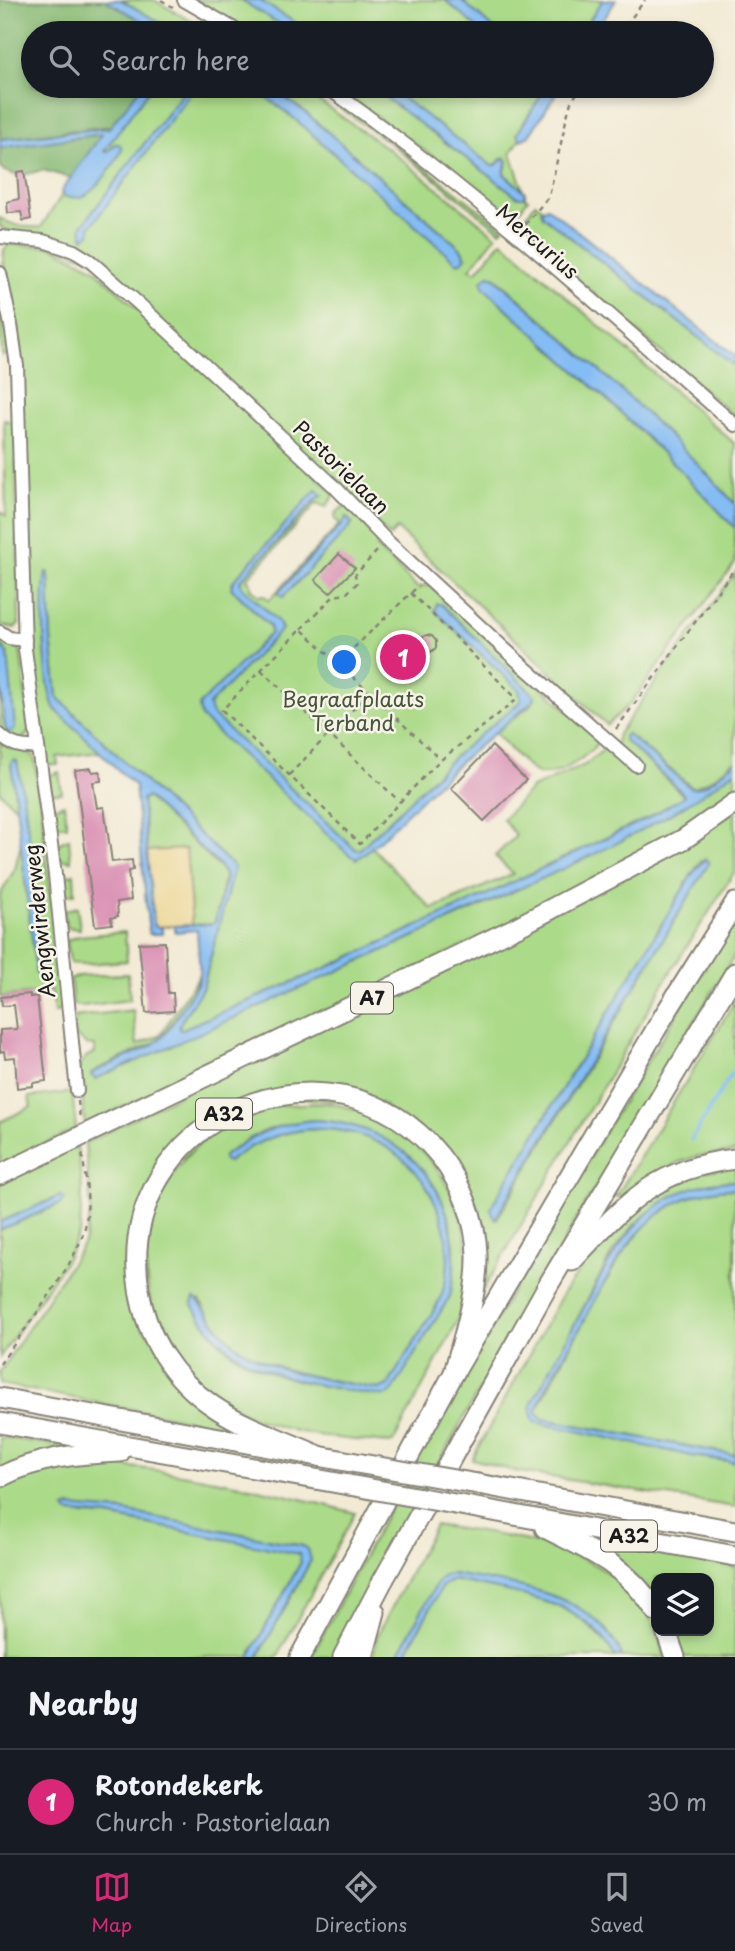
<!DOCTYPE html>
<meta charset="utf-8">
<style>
:root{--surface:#171b24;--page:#20242c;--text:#f1f3f6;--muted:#9ea1a6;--line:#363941;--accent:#db2777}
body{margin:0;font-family:"Playpen Sans",sans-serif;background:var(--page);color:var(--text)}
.controls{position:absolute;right:21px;bottom:21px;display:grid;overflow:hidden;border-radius:14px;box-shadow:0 4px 10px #0003}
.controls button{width:63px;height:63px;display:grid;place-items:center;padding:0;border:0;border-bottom:2px solid var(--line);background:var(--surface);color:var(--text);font:35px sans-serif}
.you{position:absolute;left:345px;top:663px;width:24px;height:24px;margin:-18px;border:5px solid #fff;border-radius:50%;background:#1a73e8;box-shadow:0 0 0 10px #1a73e833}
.badge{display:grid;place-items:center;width:46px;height:46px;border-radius:50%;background:var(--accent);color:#fff;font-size:23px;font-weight:700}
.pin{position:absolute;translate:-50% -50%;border:4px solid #fff;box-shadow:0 2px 7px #0006}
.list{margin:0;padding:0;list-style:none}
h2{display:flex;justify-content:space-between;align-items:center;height:91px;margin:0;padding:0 28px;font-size:30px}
h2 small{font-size:23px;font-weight:400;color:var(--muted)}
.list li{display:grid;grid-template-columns:46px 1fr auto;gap:21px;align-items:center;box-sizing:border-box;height:105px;padding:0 28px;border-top:2px solid var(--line)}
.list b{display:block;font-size:26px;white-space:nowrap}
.list p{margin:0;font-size:23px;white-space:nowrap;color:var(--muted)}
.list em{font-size:23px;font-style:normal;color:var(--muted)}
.icon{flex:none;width:38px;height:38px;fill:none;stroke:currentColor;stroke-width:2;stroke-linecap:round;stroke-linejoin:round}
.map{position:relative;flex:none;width:735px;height:1657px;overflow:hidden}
.search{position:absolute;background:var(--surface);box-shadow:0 4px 10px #0003;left:21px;right:21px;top:21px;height:77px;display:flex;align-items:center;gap:18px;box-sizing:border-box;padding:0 24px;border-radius:38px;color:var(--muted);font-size:26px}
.sheet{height:196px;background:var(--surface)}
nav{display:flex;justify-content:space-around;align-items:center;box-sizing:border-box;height:98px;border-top:2px solid var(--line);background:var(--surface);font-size:19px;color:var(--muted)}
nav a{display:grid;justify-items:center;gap:4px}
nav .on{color:var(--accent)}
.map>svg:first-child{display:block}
.green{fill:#abda88;stroke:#647b52;stroke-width:2;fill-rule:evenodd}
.forest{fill:#88ba74;stroke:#526b48;stroke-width:2}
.sand{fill:#eeda9e;stroke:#857b5d;stroke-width:2}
.water{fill:#84bcf4;stroke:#506c88;stroke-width:2}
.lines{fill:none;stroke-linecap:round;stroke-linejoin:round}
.stream{stroke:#84bcf4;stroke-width:3.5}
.building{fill:#db94b6}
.minor-casing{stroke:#878378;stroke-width:16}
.highway-casing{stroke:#878378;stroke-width:23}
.path{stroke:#878378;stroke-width:2.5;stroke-dasharray:5 5;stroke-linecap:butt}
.minor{stroke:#fff;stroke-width:12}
.highway{stroke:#fff;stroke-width:19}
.highway-bridge-casing{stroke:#878378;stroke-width:23;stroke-linecap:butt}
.highway-bridge{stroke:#fff;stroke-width:19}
.labels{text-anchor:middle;stroke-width:5;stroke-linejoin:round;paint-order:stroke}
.shield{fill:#f7f3e8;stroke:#5e5c59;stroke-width:2}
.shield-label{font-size:19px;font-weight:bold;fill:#1c1c1c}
.street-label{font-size:21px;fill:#1c1c1c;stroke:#f7f3e8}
.park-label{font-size:21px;fill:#47553c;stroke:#f7f3e8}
</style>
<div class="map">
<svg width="735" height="1657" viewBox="0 0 735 1657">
<rect width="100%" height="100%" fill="#f7f3e8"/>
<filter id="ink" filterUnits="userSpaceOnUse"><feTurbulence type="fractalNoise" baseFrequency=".0143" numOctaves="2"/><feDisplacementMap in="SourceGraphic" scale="14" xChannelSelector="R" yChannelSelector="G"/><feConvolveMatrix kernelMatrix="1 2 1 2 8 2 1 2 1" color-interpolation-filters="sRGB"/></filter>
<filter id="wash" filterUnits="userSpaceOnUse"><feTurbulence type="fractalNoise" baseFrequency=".00686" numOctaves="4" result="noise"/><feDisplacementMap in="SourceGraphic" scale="28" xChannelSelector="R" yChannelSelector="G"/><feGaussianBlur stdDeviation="1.57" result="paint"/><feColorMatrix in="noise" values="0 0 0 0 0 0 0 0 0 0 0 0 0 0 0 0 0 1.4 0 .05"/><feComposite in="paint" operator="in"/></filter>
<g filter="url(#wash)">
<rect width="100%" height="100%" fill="#f2ead4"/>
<g class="green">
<path d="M121,0h33l58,33h-34z"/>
<path d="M195,0h46l53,33h-42z"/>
<path d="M259,0h186l38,33h-171z"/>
<path d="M461,0h142l-22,33h-82z"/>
<path d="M152,86h36l-107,141 9,7v-7l106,-141h55l10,6 34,27 163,144 7,-9 -5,-6 -155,-136 -37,-26h29l93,64 106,86 -26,33 6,3 26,-31 233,203v60c-76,-82 -159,-154 -241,-228l-11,11 131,119 60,58 61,64v35l-105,141 -23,21 -210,-196 -7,7 -293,-275 -97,-34v-9c12,8 27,10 41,9l21,-32c28,8 41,-18 56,-38l-3,-13 -8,8 -3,-1z"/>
<path d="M309,86h6l37,25 151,117 -3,3 -110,-88z"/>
<path d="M334,86h36l148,111h7l3,2 -9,12 -11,8 -72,-60z"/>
<path d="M387,86h160l-30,48 3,5 -9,14 12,37 -19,-16 4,-13 -6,-3 -7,8h-3z"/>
<path d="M535,203l8,6v7l192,150v51l-216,-189z"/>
<path d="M9,244l43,3 42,21 241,226 -9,13 -9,-4 -70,76 4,4v5l8,8 5,-1 5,5 71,-76 -5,-5v-5l8,-7 5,-1 31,34 -3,7 43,42 6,-4 7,2 167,152c-6,16 -47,43 -64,33 -13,-8 -28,-28 -40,-39l37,-29 2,-9 -93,-90 90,92 -160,148 -16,10 -154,-145 80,-84 -39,-39 -2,-6 79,-84 -3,-7 -85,98 39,38 1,7 -72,74 158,152 15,-12 60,62 81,-35 -18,-18 21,-20 -13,-17 29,-31 53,-23 19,-16 12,-6 2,-9 117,-161v188l-23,18 -19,9 -66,-54 -2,6 59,56 -36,22 -158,75 -164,75 -146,62 -1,-5 24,-38 31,-120 -177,-170 -6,-59 -3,-66h-2l9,137 46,43 -44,5 1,8h-13l-2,-13 3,-1 -15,-86 -11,-320 -17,-83 1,-12zM344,522l8,1 -3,5 -66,69 -5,-4z"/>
<path d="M0,307l2,2 8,44 -8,3z"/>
<path d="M4,420l11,3 4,202 -5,3 -14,-3v-114l6,5z"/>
<path d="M0,638l20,10 10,83 -8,9 -4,1 -18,-11v-51l5,48v-78l-5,-5z"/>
<path d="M0,742l34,14 8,58 21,195 -9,4 -2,-22 -52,6v-102l15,-26 7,-31 14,135 8,-2 -19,-167 -14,-40 7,46 -18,-18z"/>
<path d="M735,771v23l-61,42 -174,93 -415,196 -6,-60 8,-9 8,-3v-7l-8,-1 -12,-10 -1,-18 59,-7 4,35 22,-9 41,-62 -9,22 -33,45 -62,29 -5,5 43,-13 359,-161 182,-89z"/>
<path d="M59,772l3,21h-11l-3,-17z"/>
<path d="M147,797l78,76 -10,49 -3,2 -20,1 -6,-76 -39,2 -5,-52z"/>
<path d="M64,804l3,22 -12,-1 -3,-17z"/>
<path d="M735,811v60l-67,105 -185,314 -13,-92 -86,-93 -126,-11 -109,92 -6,142 97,102 -240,-46v-12l84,-129 7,-34 -6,-66zM708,860l1,3 -212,356 -5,-14 200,-331 9,-13z"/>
<path d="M69,839l2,22 -13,-2 -1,-15z"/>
<path d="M74,874l1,20h-13l-2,-17z"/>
<path d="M77,907l3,22 -14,-2 -2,-16z"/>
<path d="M735,918v37c-142,229 -274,465 -403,702h-21l107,-203 184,-318z"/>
<path d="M125,932l2,29 -44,3 -13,-1 -3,-23 12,-4z"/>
<path d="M128,974l2,26 -47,6 -10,-1 -3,-26 8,-3z"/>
<path d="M735,1001v151l-36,4 -20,6 -57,36 -6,-1z"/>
<path d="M72,1092l4,37 -76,37v-44l31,-15 -2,-10z"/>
<path d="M329,1103c22,5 46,10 65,24 65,47 88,116 64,193l-65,123c-67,-5 -131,-10 -187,-53 -82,-65 -78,-192 3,-254 7,-5 14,-12 22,-16 31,-16 64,-16 98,-17zM314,1120c96,4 157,81 136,176l-57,94 -5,5c-50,-5 -137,-16 -172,-56 -9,-11 -17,-24 -24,-36l8,-3c6,11 12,23 21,32 38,41 107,47 158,57l9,-4 49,-80c13,-24 13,-52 7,-78 -25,-101 -140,-126 -216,-65l-5,-5c28,-23 55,-34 91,-37z"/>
<path d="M77,1146l5,43 -2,42 -14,29 -66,97v-127l60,-26v-8l-60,26v-40z"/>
<path d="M735,1166v15l-24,2 -64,30 -13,12 -22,28 -80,152v13l160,38 43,6v45l-221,-36 -42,-12 91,-166 45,-61 24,-26 61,-33z"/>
<path d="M735,1189v266l-196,-37 -3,-7 2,-4c17,-32 34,-63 51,-95 34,-62 64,-123 146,-123z"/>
<path d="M0,1437l69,10 -69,25z"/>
<path d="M90,1463c89,7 179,26 265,50l-78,144h-19l53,-97 -8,-14 -180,-35 -57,-3 17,7 25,1 188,37 5,3v6l-52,95h-249v-170c33,-17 53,-20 90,-24z"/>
<path d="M435,1525c76,13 171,18 215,92 7,13 11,26 15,40h-44l-16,-29 -28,-21 -24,-11 -100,-22 -16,8 -40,75h-25l5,-21z"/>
<path d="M579,1539l156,28v90h-54l-8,-26h36v-53h-53v21z"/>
<path d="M453,1580c67,13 122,15 163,77h-212l38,-71z"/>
</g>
<g class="forest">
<path d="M0,0h105l58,33h-130v53h109l-30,40 -112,13z"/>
<path d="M102,134l-31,44 -28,-8 -24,6 -15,-5 -4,-6v-17z"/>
</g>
<path class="sand" d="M186,849l6,76 -38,2 -7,-76z"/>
<g class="water">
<path d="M105,0h16l57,33h-15z"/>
<path d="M241,0h18l53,33h-18z"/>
<path d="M445,0h16l38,33h-16z"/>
<path d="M603,0h13l-21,33h-14z"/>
<path d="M142,86h10l-48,65 3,1 8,-8h4l3,4c-4,13 -27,44 -40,49 -5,1 -12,0 -17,0l-4,-4 1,-3 40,-56 -102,14v-9l109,-11z"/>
<path d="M188,86h8l-106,141v7l-7,4 -2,-11z"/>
<path d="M251,86h17l37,26 155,136 6,9 -4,5h-6l-161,-143z"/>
<path d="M370,86h17l105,80h3l10,-9 2,2 -3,15 21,18v5h-7z"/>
<path d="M547,86h14l-32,50 -8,4 -4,-6z"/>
<path d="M547,207l188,149v10l-192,-150 -2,-5z"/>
<path d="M488,275l5,1c83,74 168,145 242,228v24l-61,-64 -60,-58 -131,-119 -1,-6z"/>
<path d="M316,490l7,6 -7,3 -76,82 2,6 35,33 5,9 -73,76 2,8 144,136 4,1 97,-95 65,-54 -2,-11 -84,-79 2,-7h4l93,91 1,4 -82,69 -76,75 -20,16 -9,-5 -147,-137 -2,-10 2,-4 70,-70 -1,-7 -39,-38 2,-7z"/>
<path d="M346,517l6,6 -3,5 -66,69 -5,-4 66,-71z"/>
<path d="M46,572l3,1 2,65 6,59 177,170 -31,120 -24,38 1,5 146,-62 164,-75 158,-75 36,-22 -3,-5 -57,-51v-4l3,-2 64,54c15,1 33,-17 44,-27v10c-82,62 -179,101 -272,143 -122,56 -244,112 -368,165l-4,-4 1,-2 59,-27 15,-13 32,-50 2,-9 -3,-44 -22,2v-6l37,-2 3,-2 11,-45 -6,-11 -73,-69 -5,2 12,127 8,2v6h-13l-14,-148 -80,-77c-11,-19 -14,-114 -9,-137z"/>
<path d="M0,644l8,10 7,74 -3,4h-5l-2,-5 -5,-48z"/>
<path d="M14,760l3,1c13,70 20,140 27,210v3l-6,2 -2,-3 -25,-210z"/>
<path d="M705,859l4,4 -214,356 -4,-9 1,-5 200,-331z"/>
<path d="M314,1120c96,4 157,81 136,176l-57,94 -5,5c-17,2 -37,-4 -54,-7 -63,-13 -110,-25 -142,-85l2,-5c8,3 26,35 38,44 39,32 99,38 147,47l9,-4 49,-80c12,-23 13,-51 7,-77 -25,-101 -139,-128 -216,-66l-5,-2v-3c28,-22 55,-34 91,-37z"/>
<path d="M735,1181v8c-91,0 -122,79 -159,146 -13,24 -31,50 -40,76l6,8 193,36v7l-43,-6 -158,-34 -3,-9v-8c17,-32 34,-63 51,-94 35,-66 66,-129 153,-130z"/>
<path d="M60,1196l5,3 -5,5 -60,26v-8z"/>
<path d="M70,1507l53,4 180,35 5,3 3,11 -53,97h-9l52,-95 -2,-8 -191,-38 -40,-3 -3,-4z"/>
<path d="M453,1574c60,11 141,17 169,81l-6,2 -16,-23 -10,-9 -28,-18 -46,-14 -63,-13 -11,6 -38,71h-7l40,-75 7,-7z"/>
</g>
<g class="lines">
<path class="stream" d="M691,1140l44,-72"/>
</g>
<g id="blocks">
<g class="building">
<path d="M24,171l7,48 -8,2 -2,-9 -13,1 -1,-11 12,-3 -2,-27z"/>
<path d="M339,554l16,14 -25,25 -15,-13z"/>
<path d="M426,635l6,1 4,5v7l-31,23 -10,-13z"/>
<path d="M492,746l34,34 -42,41 -33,-33z"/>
<path d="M91,768l1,4 8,-1 1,10 -8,1 2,14 2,12 7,-1 8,55 20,-2 1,10 -5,1 3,29 -14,2 1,14 -7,2 1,6 -17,2 -20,-156z"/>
<path d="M165,942l3,51h5l1,18 -28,2 -7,-70z"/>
<path d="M30,994v3l7,-1 9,85 -13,2v3l-16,2 -2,-31 -10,1 -1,-7 -4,1v-22l17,-1 -3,-24 -12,1 -1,-9z"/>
</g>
</g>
</g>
<g filter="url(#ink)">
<use href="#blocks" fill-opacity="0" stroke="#878378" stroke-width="2"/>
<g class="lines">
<g class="minor-casing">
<g id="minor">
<path d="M184,0l57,33"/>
<path d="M325,86c146,101 276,222 410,339"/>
<path d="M0,237l43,4 31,10 16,10 49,43 195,182 53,55 135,124 114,100"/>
<path d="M0,273l11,52 6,41 8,283 30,226 22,216"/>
<path d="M0,632l9,6 16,2"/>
<path d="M0,735c11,11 23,13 38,12"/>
</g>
</g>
<g class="highway-casing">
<g id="highway">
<path d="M0,1175l517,-248 167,-88 51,-36"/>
<path d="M572,1261c52,-56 83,-93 163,-102"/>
<path d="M0,1398l362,66"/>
<path d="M0,1423l349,62"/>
<path d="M319,1456c-35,-16 -74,-28 -106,-50 -40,-27 -67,-69 -74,-117 -27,-170 193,-267 301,-133 21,27 36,63 37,98 1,40 -13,80 -23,119"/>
<path d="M0,1477c39,-20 77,-23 120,-25"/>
<path d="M478,1484l257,47"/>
<path d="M466,1506l269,50"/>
<path d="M545,1528c45,22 83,39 111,83"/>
<path d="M666,1631l9,26"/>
<path d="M300,1657l154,-284 211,-359 70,-111"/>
<path d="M343,1657l38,-73 166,-297 188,-314"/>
<path d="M363,1657l12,-45"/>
</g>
</g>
<g class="path">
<path d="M161,0l12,7"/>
<path d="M620,33l25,-33"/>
<path d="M304,86l12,8"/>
<path d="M525,225l24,-29 18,-80 4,-14 11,-16"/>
<path d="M411,593l104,104v4l-78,62 -77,81 -138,-134 79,-81 37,34 73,-70 8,-8"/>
<path d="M301,629l33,-33 12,-2 11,-11 -2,-8 24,-26"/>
<path d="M338,663l102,96"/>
<path d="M261,670l139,132"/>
<path d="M616,729l119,-161"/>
<path d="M289,775l80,-82"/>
<path d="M78,1101l2,18"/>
<path d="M0,1364c24,-35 80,-103 86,-142 4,-23 -1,-47 -4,-70"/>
</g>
<use href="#minor" class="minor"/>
<use href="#highway" class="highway"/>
<g class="highway-bridge-casing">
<g id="highway-bridge">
<path d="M362,1464l116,20"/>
<path d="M349,1485l117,21"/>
</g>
</g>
<use href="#highway-bridge" class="highway-bridge"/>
</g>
</g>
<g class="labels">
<g class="shield">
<rect x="351" y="982.5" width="42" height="31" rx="5"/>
<rect x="196" y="1098.5" width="56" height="31" rx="5"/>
<rect x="601" y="1520.5" width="56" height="31" rx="5"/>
</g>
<g class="shield-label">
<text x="372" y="1005">A7</text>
<text x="224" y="1121">A32</text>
<text x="629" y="1543">A32</text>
</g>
<g class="street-label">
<text transform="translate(537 242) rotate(41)" y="7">Mercurius</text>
<text transform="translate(341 468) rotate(44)" y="7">Pastorielaan</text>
<text transform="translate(40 921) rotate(-96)" y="7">Aengwirderweg</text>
</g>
<g class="park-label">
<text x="353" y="707">Begraafplaats<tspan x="353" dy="24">Terband</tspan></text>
</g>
</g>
</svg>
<div class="controls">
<button><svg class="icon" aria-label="layers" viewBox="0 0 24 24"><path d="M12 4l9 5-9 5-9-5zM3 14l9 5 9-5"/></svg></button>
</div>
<div class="you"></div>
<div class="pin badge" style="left:403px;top:657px">1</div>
<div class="search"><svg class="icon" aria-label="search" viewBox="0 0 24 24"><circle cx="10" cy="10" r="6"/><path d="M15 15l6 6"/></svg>Search here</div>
</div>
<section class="sheet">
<h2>Nearby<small></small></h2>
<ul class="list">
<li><span class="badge">1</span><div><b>Rotondekerk</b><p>Church · Pastorielaan</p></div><em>30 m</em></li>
</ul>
</section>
<nav>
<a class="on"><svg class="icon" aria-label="map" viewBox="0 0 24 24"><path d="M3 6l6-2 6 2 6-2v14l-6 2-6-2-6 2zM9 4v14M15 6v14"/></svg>Map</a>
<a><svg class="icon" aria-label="directions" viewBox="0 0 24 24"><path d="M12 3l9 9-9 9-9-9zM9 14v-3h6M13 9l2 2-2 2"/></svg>Directions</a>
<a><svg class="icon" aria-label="saved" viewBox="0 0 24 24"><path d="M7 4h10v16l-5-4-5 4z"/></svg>Saved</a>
</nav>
